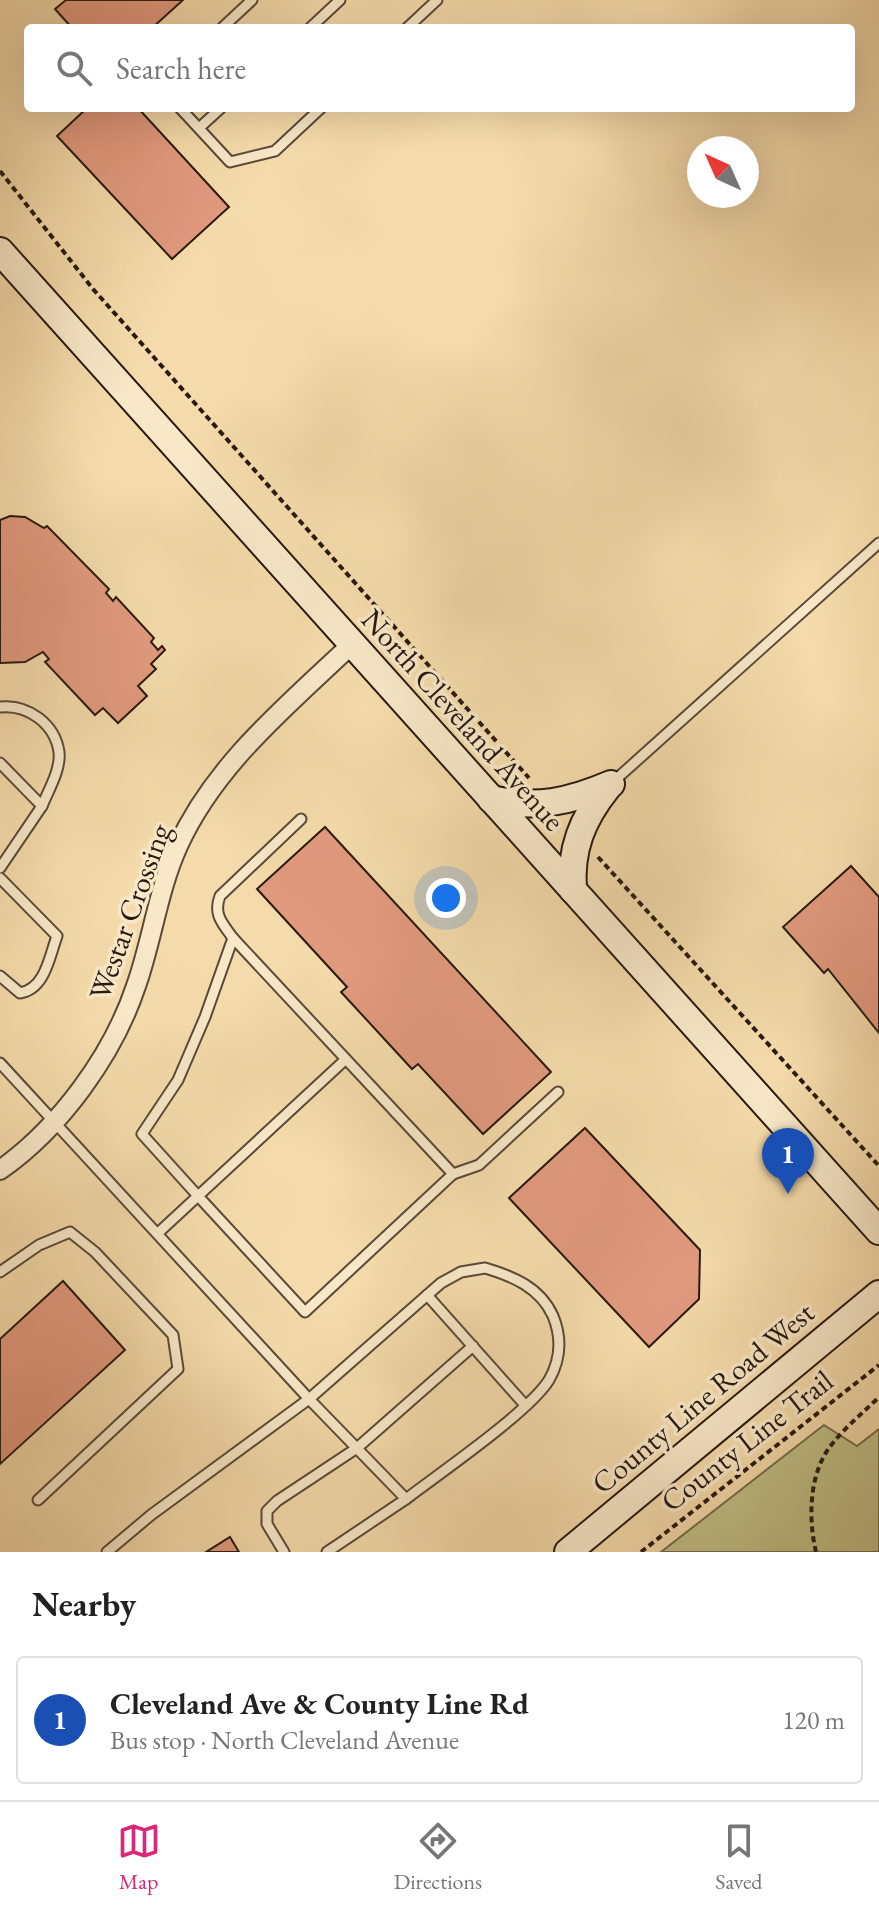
<!DOCTYPE html>
<meta charset="utf-8">
<style>
:root{--surface:#fff;--page:#f6f6f6;--text:#222;--muted:#767676;--line:#e0e0e0;--accent:#db2777}
body{margin:0;font-family:"EB Garamond",serif;background:var(--page);color:var(--text)}
.compass{position:absolute;left:687px;top:136px;width:72px;height:72px;border-radius:50%;background:var(--surface);box-shadow:0 8px 32px #0002;rotate:315deg}
.you{position:absolute;left:446px;top:898px;width:28px;height:28px;margin:-20px;border:6px solid #fff;border-radius:50%;background:#1a73e8;box-shadow:0 0 0 12px #1a73e833}
.badge{display:grid;place-items:center;width:52px;height:52px;border-radius:50%;background:var(--accent);color:#fff;font-size:26px;font-weight:700}
.pin{position:absolute;translate:-50% -66px;filter:drop-shadow(0 2px 4px #0008)}
.pin::after{content:'';position:absolute;top:42px;width:28px;height:24px;background:inherit;clip-path:polygon(0 0,100% 0,50% 100%)}
.list{margin:0;padding:0;list-style:none}
h2{display:flex;justify-content:space-between;align-items:center;height:104px;margin:0;padding:0 32px;font-size:34px}
h2 small{font-size:26px;font-weight:400;color:var(--muted)}
.list li{display:grid;grid-template-columns:52px 1fr auto;gap:24px;align-items:center;box-sizing:border-box;height:128px;margin:0 16px 16px;padding:0 16px;border:2px solid var(--line);border-radius:8px}
.list b{display:block;font-size:30px;white-space:nowrap}
.list p{margin:0;font-size:26px;white-space:nowrap;color:var(--muted)}
.list em{font-size:26px;font-style:normal;color:var(--muted)}
.icon{flex:none;width:44px;height:44px;fill:none;stroke:currentColor;stroke-width:2;stroke-linecap:round;stroke-linejoin:round}
.map{position:relative;flex:none;width:879px;height:1552px;overflow:hidden}
.search{position:absolute;background:var(--surface);box-shadow:0 8px 32px #0002;left:24px;right:24px;top:24px;height:88px;display:flex;align-items:center;gap:20px;box-sizing:border-box;padding:0 28px;border-radius:8px;color:var(--muted);font-size:30px}
.sheet{height:248px;background:var(--surface)}
nav{display:flex;justify-content:space-around;align-items:center;box-sizing:border-box;height:112px;border-top:2px solid var(--line);background:var(--surface);font-size:22px;color:var(--muted)}
nav a{display:grid;justify-items:center;gap:4px}
nav .on{color:var(--accent)}
.map>svg:first-child{display:block}
.green{fill:#c0bf86;stroke:#746c4c;stroke-width:2}
.building{fill:#e29a7f;stroke:#271913;stroke-width:2}
.lines{fill:none;stroke-linecap:round;stroke-linejoin:round}
.lane-casing{stroke:#5a4a39;stroke-width:13}
.street-casing{stroke:#5a4a39;stroke-width:22}
.secondary-casing{stroke:#271913;stroke-width:30}
.path{stroke:#271913;stroke-width:4;stroke-dasharray:6 4;stroke-linecap:butt}
.lane{stroke:#f8e8c8;stroke-width:9}
.street{stroke:#f8e8c8;stroke-width:18}
.secondary{stroke:#f8e8c8;stroke-width:26}
.labels{text-anchor:middle;stroke-width:7;stroke-linejoin:round;paint-order:stroke}
.street-label{font-size:30px;fill:#271913;stroke:#f8e8c8}
</style>
<div class="map">
<svg width="879" height="1552" viewBox="0 0 879 1552">
<rect width="100%" height="100%" fill="#f5dbab"/>
<filter id="stains"><feTurbulence type="fractalNoise" baseFrequency=".0025" numOctaves="4"/><feColorMatrix values="0 0 0 0 .2 0 0 0 0 .09 0 0 0 0 .02 0 0 0 .5 -.17"/></filter>
<radialGradient id="worn" r=".72"><stop offset=".6" stop-color="#630" stop-opacity="0"/><stop offset="1" stop-color="#630" stop-opacity=".3"/></radialGradient>
<path class="green" d="M824,1425l33,21 22,-17v123h-218z"/>
<g class="building">
<path d="M66,0h117l-31,28h-80l-17,-19z"/>
<path d="M87,108h51l91,99 -57,52 -115,-123z"/>
<path d="M10,516l15,1 19,11 3,-2 62,63 -3,4 7,8 3,-4 38,41 -3,4 7,8 4,-4 3,4 -14,14 5,5 -18,17 9,10 -29,27 -15,-15 -8,7 -50,-53 4,-3 -6,-7 -18,10 -25,1v-143z"/>
<path d="M325,827l226,245 -68,62 -65,-70 -6,5 -71,-77 6,-5 -90,-98z"/>
<path d="M851,866l28,31v136l-51,-64 -4,4 -41,-46z"/>
<path d="M585,1128l115,122 -1,49 -50,48 -140,-149z"/>
<path d="M63,1281l62,69 -125,114v-125z"/>
<path d="M230,1537l9,15h-33z"/>
</g>
<g class="lines">
<g class="lane-casing">
<g id="lane">
<path d="M222,28l30,-28"/>
<path d="M310,28l30,-28"/>
<path d="M407,28l30,-28"/>
<path d="M180,108l50,54 45,-11 46,-43"/>
<path d="M199,128l22,-20"/>
<path d="M0,707c28,-3 55,17 59,45 2,18 -11,39 -17,54"/>
<path d="M0,763l42,43 -42,62"/>
<path d="M613,782l266,-239"/>
<path d="M0,878l57,58c-8,22 -12,53 -37,57l-20,-17"/>
<path d="M233,938c-11,-15 -20,-24 -13,-42l81,-77"/>
<path d="M0,1063l309,336 -158,116 -44,37"/>
<path d="M453,1174l26,-9 79,-73"/>
<path d="M158,1233l40,-37 107,116 148,-138 -220,-236 -28,79 -27,63 -36,54 56,62 148,-137"/>
<path d="M485,1268c27,8 55,19 68,48 9,22 8,43 -4,64 -20,32 -109,93 -143,119l-97,-100 132,-116 20,-11z"/>
<path d="M0,1272l39,-27 31,-13 25,20 78,83 5,34 -140,131"/>
<path d="M427,1295l98,110"/>
<path d="M284,1552l-17,-28v-13l10,-10 80,-53 116,-102"/>
<path d="M327,1552l79,-53"/>
</g>
</g>
<g class="street-casing">
<path id="street" d="M0,1170c60,-42 113,-115 136,-184 16,-45 22,-96 42,-140 37,-82 110,-141 174,-202"/>
</g>
<g class="secondary-casing">
<g id="secondary">
<path d="M0,251l879,980"/>
<path d="M491,799c45,10 78,3 120,-15"/>
<path d="M573,890c-3,-40 9,-71 34,-102"/>
<path d="M568,1552l311,-258"/>
</g>
</g>
<g class="path">
<path d="M0,171l93,118 436,489"/>
<path d="M598,857l281,309"/>
<path d="M641,1552l238,-187"/>
<path d="M816,1552c-7,-29 -7,-67 7,-94 11,-22 39,-44 56,-61"/>
</g>
<use href="#lane" class="lane"/>
<use href="#street" class="street"/>
<use href="#secondary" class="secondary"/>
</g>
<g class="labels">
<g class="street-label">
<text transform="translate(463 720) rotate(48)" y="10">North Cleveland Avenue</text>
<text transform="translate(130 912) rotate(-70)" y="10">Westar Crossing</text>
<text transform="translate(703 1398) rotate(-40)" y="10">County Line Road West</text>
<text transform="translate(747 1441) rotate(-38)" y="10">County Line Trail</text>
</g>
</g>
<rect width="100%" height="100%" filter="url(#stains)"/>
<rect width="100%" height="100%" fill="url(#worn)"/>
</svg>
<svg class="compass" viewBox="-18 -18 36 36"><path d="M0-13l5 13h-10z" fill="#e53935"/><path d="M0 13l5-13h-10z" fill="#767676"/></svg>
<div class="you"></div>
<div class="pin badge" style="left:788px;top:1194px;background:#1a4fb4">1</div>
<div class="search"><svg class="icon" aria-label="search" viewBox="0 0 24 24"><circle cx="10" cy="10" r="6"/><path d="M15 15l6 6"/></svg>Search here</div>
</div>
<section class="sheet">
<h2>Nearby<small></small></h2>
<ul class="list">
<li><span class="badge" style="background:#1a4fb4">1</span><div><b>Cleveland Ave &amp; County Line Rd</b><p>Bus stop · North Cleveland Avenue</p></div><em>120 m</em></li>
</ul>
</section>
<nav>
<a class="on"><svg class="icon" aria-label="map" viewBox="0 0 24 24"><path d="M3 6l6-2 6 2 6-2v14l-6 2-6-2-6 2zM9 4v14M15 6v14"/></svg>Map</a>
<a><svg class="icon" aria-label="directions" viewBox="0 0 24 24"><path d="M12 3l9 9-9 9-9-9zM9 14v-3h6M13 9l2 2-2 2"/></svg>Directions</a>
<a><svg class="icon" aria-label="saved" viewBox="0 0 24 24"><path d="M7 4h10v16l-5-4-5 4z"/></svg>Saved</a>
</nav>
